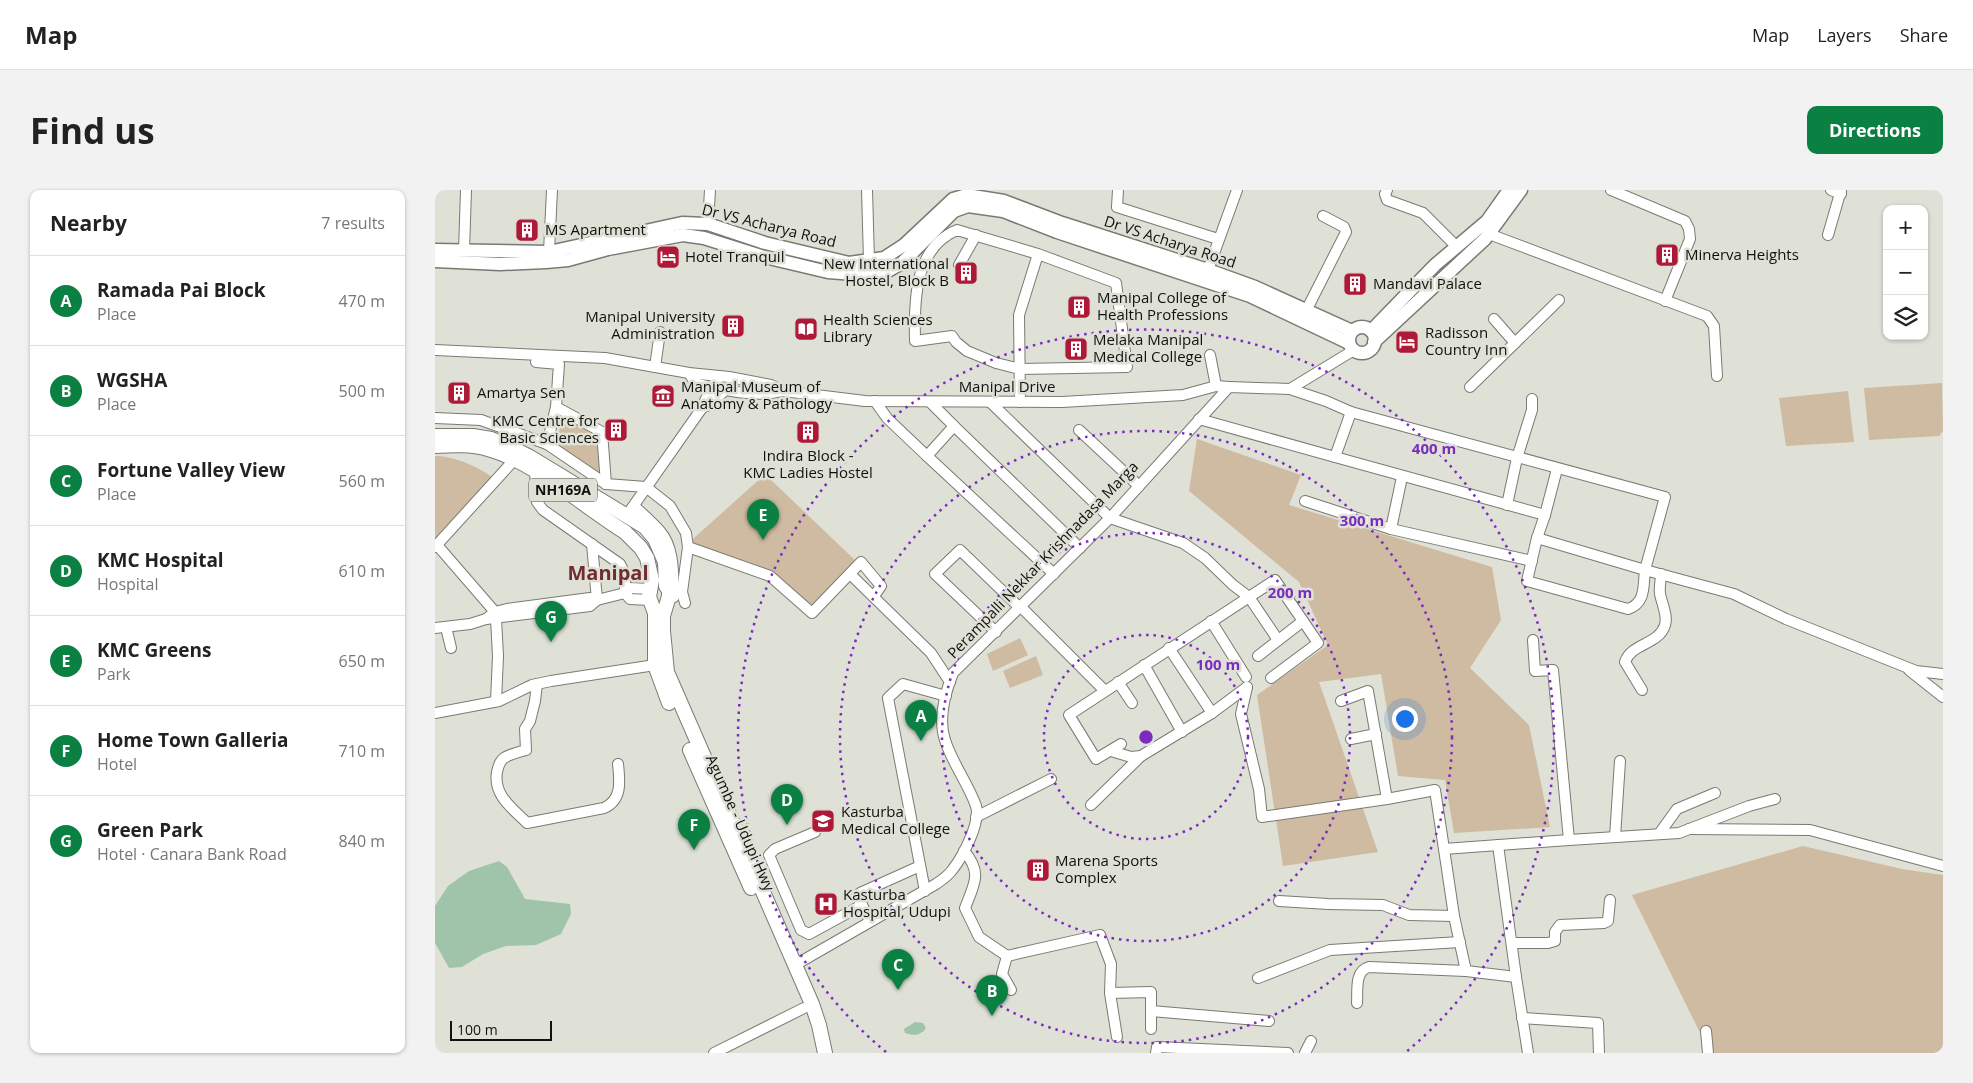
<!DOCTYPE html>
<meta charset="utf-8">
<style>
:root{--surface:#fff;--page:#f2f2f2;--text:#222;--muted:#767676;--line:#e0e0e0;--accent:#0b8043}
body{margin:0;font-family:"Open Sans",sans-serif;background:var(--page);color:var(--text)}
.controls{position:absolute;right:15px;top:15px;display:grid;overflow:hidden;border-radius:10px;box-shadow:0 1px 4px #0004}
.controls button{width:45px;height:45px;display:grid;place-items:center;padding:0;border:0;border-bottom:1px solid var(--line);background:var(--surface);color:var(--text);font:25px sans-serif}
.scale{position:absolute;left:15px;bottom:12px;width:102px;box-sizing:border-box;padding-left:5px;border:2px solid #11120e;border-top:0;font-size:14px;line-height:18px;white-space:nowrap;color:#11120e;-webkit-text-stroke:4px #dfe1d7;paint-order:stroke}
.you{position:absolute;left:969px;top:528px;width:18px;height:18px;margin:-12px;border:4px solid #fff;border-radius:50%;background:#1a73e8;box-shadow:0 0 0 8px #1a73e833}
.badge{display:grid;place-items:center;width:32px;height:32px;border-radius:50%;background:var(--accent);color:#fff;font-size:16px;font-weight:700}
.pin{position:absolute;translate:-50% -41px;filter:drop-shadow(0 1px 2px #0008)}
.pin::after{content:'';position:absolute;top:26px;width:18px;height:15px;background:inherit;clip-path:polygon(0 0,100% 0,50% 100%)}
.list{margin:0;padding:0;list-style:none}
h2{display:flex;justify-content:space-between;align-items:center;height:65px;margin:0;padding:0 20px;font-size:21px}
h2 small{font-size:16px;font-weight:400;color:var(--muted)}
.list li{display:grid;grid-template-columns:32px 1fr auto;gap:15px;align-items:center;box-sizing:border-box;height:90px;padding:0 20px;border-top:1px solid var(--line)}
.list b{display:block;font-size:19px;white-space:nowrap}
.list p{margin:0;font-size:16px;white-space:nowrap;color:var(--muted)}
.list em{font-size:16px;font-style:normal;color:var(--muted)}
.icon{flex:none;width:28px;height:28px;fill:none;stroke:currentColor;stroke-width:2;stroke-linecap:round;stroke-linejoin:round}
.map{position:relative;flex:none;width:1508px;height:863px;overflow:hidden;border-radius:10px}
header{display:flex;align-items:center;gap:30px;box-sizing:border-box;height:70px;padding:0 25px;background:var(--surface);border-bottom:1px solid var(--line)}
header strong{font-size:24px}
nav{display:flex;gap:28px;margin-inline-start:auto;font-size:18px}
.intro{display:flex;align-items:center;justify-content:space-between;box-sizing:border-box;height:120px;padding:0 30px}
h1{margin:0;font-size:35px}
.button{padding:12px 22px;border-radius:10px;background:var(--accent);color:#fff;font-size:18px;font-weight:700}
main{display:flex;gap:30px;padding:0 30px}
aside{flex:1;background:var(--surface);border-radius:10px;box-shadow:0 1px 4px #0004}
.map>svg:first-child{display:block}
.green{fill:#cebba1}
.water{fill:#a0c4a9}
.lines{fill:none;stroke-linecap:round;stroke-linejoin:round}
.minor-casing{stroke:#797b72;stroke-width:12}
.major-casing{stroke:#797b72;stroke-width:15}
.highway-casing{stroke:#797b72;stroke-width:16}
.minor{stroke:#fff;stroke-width:10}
.major{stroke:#fff;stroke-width:12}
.highway{stroke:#fff;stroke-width:14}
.ring{fill:none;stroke:#7b2cbf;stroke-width:2.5;stroke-dasharray:2.5 5}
.labels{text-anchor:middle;stroke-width:5;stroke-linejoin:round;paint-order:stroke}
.shield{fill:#dfe1d7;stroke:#4f504a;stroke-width:1}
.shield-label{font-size:14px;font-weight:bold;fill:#11120e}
.street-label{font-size:15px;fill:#11120e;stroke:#dfe1d7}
.poi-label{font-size:15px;fill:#11120e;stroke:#dfe1d7;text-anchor:start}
.district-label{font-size:20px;font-weight:bold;fill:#712b31;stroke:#dfe1d7}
.centre{fill:#7b2cbf;stroke:#dfe1d7;stroke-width:2.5}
.ring-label{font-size:15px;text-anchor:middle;font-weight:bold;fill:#7b2cbf;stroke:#dfe1d7;stroke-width:5;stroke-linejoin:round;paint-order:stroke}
</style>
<header>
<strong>Map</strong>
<nav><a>Map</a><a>Layers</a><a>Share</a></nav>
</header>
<div class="intro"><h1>Find us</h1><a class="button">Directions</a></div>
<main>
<aside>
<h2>Nearby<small>7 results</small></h2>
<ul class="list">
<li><span class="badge">A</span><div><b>Ramada Pai Block</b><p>Place</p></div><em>470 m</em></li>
<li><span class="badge">B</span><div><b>WGSHA</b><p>Place</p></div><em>500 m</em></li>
<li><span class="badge">C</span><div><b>Fortune Valley View</b><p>Place</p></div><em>560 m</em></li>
<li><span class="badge">D</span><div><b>KMC Hospital</b><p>Hospital</p></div><em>610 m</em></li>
<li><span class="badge">E</span><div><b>KMC Greens</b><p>Park</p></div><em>650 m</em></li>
<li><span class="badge">F</span><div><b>Home Town Galleria</b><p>Hotel</p></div><em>710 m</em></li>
<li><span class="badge">G</span><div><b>Green Park</b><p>Hotel · Canara Bank Road</p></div><em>840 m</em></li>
</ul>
</aside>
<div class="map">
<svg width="1508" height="863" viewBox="0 0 1508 863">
<rect width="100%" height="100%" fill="#dfe1d7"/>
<g class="green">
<path d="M1507,193l1,48 -4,5 -70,4 -5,-52z"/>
<path d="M1413,201l6,51 -68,4 -7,-48z"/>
<path d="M128,226l36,20 1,40 -44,-33z"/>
<path d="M762,249l104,36 -12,30 203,62 9,53 -31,48 59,57 21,102 -96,6 -9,-53 -47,-4 -17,-102 -62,8 59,170 -95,14 -26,-171 71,-50 -29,-63 -110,-91z"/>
<path d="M0,266c16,-1 45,11 58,22l-58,61z"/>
<path d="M327,287h6l90,86 -47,49 -40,-36 -86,-30z"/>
<path d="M585,448l8,17 -35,16 -6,-17z"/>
<path d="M601,466l7,19 -33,13 -7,-17z"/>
<path d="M1368,656l99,23 41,6v178h-233l-78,-158z"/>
</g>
<g class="water">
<path d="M64,671l8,6 18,32 45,5 1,10 -10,20 -25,11 -30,1 -23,8 -21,13 -13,1 -14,-25v-37l13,-20 21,-15z"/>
<path d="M480,832l8,1 3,5c-6,8 -12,8 -21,5l-1,-4z"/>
</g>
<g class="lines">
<g class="minor-casing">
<g id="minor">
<path d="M432,0l2,70"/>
<path d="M683,0l-1,17 101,32"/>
<path d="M952,0l-2,4 2,6 36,13 34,34"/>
<path d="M1176,0l74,31 4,8 1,10 -25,62"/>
<path d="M1396,0l10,4"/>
<path d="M273,34l2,-34"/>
<path d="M1054,44l218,82 7,10 3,50"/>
<path d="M1393,45l13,-45"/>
<path d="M29,61l2,-61"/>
<path d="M114,62l3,-62"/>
<path d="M524,75l17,-30"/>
<path d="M773,80l29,-80"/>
<path d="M871,121l40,-79 -2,-5 -21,-11"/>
<path d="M1059,129l21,24"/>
<path d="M0,160l170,8 84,15 40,4 42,8 12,6 82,10 197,1 121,-7 33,-9 13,1"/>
<path d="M775,165l6,31"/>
<path d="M101,172l23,2 -3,43 46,25 4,52 40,3 24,19 16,27 2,14 -6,45 3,11"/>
<path d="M220,177l5,-35"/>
<path d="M254,183l6,10c27,7 61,15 88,8"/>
<path d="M1035,197l89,-87"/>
<path d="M855,199l36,12 25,11 314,85 -20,73 -108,-32 -10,43 101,28c18,-6 15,-23 17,-39l89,24 52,25 130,52 27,3"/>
<path d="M440,211l12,17 40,38"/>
<path d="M495,212l24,24"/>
<path d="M555,212l120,116 73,25 22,15 28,27 16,12 29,43"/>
<path d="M585,212l-1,-87 19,-61 -81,-24c-43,18 -43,71 -42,111l37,-5 4,6 11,9 29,12 24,6 107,-2 -11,-84 -78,-29"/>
<path d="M121,217l-9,37 59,40"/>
<path d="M267,218l9,-4 17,-17"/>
<path d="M916,222l-16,45 210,58 -8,23"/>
<path d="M0,228l46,2 66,24"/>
<path d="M764,229l136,38"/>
<path d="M644,240l60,56"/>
<path d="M100,281l2,31 6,8 77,54 5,10v19"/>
<path d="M870,311l86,28 11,-52"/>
<path d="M1072,315l10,-47 15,-48v-11"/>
<path d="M199,316c9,8 18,16 26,25 15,17 13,45 14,66"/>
<path d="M192,325l75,-107c3,-9 12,-25 18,-32"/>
<path d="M1110,325l12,-46"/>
<path d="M956,339l141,32"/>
<path d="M157,354l5,56"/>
<path d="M2,355l58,67"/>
<path d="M0,357l80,-88"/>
<path d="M253,357l82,29 42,37 49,-51 20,24 -7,10"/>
<path d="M415,384l81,79 19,29"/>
<path d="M619,384l-127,-118 27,-30 126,122"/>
<path d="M190,403l5,6 20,1"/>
<path d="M190,403l4,-5 21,1"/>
<path d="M586,417l84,84"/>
<path d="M51,429l9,-7 12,-3 83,-11 7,2"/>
<path d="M776,431l35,56"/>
<path d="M11,437l5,21"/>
<path d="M0,438l35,-4 16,-5 104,-13 7,-6 28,-7"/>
<path d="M561,442l-61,-58 25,-24 60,58"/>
<path d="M734,458l43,65"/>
<path d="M709,475l38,67"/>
<path d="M1474,480l34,27"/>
<path d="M836,488l47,-35 -15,-22"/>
<path d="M683,492l14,21"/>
<path d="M102,494l-2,17 -5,20 -5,8 1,21c-7,2 -16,4 -22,8 -4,3 -6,9 -7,14 -4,23 15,36 30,51l77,-15c18,-8 16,-26 14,-44"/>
<path d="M812,497l-6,27 18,75 3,28 125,-18"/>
<path d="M1207,500l-17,-28c6,-19 34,-17 40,-37 3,-9 -3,-21 -5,-31 -1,-6 1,-14 1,-20"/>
<path d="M61,511l2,-45 -2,-37"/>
<path d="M906,511l27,-10 19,108 48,-9 9,59"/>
<path d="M0,523l64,-12 33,-16 19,-4 104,-16"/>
<path d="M916,549l25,-5"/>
<path d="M686,554l-25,15 -27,-44 206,-135 28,41 -45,35"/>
<path d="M676,561l20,6 10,-1 71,-43 35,-26"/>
<path d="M656,615l50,-49"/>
<path d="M541,627l75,-38"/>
<path d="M1254,639l121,1 133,36"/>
<path d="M380,642l-40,17 -6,6 32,75 8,4 53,-29 8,16"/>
<path d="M1224,644l18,-25 38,-16"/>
<path d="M1180,647l5,-76"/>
<path d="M1134,650l110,-7 70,-27 26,-7"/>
<path d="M1063,655l18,132"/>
<path d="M529,661c19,22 10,33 1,57l14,29 28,19 93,-21 11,29 -1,29 41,-1v37"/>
<path d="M490,701l-37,-193 15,-14 43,12"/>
<path d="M844,711l49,3 55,1 26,10 45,1 -10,-67 125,-9 -16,-170 -18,1 -2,-31"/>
<path d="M427,715l-4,-8 2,-4 60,-27"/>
<path d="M1019,726l12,55 50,6 12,76"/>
<path d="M1078,753h35l7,-2v-9l5,-7 44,-2 4,-2 2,-21"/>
<path d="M572,766l-5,18 9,16"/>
<path d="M360,775l141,-81c6,-4 13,-9 17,-15 10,-13 28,-47 23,-63 -8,-23 -24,-43 -31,-66 -7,-21 0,-47 8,-67l157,-155 119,-131 61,2 64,-39"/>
<path d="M823,788l72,-28 130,-8"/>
<path d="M675,803l7,44"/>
<path d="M922,813c1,-12 -3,-32 12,-36l97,4"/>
<path d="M716,821l118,10"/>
<path d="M1087,828l76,5 1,30"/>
<path d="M1271,841l2,22"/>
<path d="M279,863l90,-45"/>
<path d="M721,863l1,-6 131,6"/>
<path d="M870,863l6,-12"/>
</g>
</g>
<g class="major-casing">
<g id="major">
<path d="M0,60l114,2 133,-29 26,1 57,19 84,20 35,-5 20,-13 49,-46 14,-4 37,6 58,22 146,47 47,17 97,44"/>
<path d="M0,71l65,3 46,-2 22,-2 40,-11 75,-14 21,3 57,18 67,16 26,2 32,-2 16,-9 52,-52 14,-5 35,5 54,21 193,64 99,47"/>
<circle cx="927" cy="150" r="13"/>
<path d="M936,141l64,-66 52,-44 22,-31"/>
<path d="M939,152l111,-103 36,-49"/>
</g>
</g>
<g class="highway-casing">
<g id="highway">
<path d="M0,246h38l18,3 17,7 22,11 115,70 10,12 10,23 1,24 3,4v6l-6,20v15l4,41 145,332 7,21 6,28"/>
<path d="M0,256c18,-1 36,-2 53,3 47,13 95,57 137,83l16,16 6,10 5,22 -3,17 6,16v52l14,38"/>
<path d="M255,560l61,138"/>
</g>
</g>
<use href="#minor" class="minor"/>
<use href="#major" class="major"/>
<use href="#highway" class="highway"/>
</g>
<g class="ring">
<circle cx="711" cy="547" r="102"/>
<circle cx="711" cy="547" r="204"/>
<circle cx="711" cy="547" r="306"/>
<path d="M451 862A408 408 0 1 1 971 862"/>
</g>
<defs>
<g id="building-square" transform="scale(1.25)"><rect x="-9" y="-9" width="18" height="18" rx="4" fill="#ad1936" stroke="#dfe1d7"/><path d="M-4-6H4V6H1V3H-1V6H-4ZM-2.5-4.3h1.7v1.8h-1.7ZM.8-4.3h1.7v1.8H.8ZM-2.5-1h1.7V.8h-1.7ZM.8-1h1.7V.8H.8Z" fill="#fff"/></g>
<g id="hotel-square" transform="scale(1.25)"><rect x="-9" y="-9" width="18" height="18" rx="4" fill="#ad1936" stroke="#dfe1d7"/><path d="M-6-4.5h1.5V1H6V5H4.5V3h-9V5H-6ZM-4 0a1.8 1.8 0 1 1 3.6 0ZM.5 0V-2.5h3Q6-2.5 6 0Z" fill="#fff"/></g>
<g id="library-square" transform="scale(1.25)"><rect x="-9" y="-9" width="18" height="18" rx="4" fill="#ad1936" stroke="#dfe1d7"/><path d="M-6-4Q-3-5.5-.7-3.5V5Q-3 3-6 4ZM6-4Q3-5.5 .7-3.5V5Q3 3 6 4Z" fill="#fff"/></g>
<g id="museum-square" transform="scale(1.25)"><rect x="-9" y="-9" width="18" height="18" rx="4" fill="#ad1936" stroke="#dfe1d7"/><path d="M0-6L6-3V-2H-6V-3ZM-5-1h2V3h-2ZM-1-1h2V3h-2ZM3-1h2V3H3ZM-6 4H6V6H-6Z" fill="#fff"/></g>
<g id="university-square" transform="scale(1.25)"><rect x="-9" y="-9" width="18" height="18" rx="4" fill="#ad1936" stroke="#dfe1d7"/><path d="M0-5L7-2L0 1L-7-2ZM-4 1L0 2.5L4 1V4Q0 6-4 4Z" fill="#fff"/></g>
<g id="hospital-square" transform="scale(1.25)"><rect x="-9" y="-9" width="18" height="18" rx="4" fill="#ad1936" stroke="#dfe1d7"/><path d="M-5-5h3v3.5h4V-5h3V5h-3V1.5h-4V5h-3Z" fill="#fff"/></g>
</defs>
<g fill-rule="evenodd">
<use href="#building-square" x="92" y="40"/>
<use href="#building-square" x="1232" y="65"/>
<use href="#hotel-square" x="233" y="67"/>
<use href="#building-square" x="531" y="83"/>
<use href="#building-square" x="920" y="94"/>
<use href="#building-square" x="644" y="117"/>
<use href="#building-square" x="298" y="136"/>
<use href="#library-square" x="371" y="139"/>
<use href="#hotel-square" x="972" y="152"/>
<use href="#building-square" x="641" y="159"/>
<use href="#building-square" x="24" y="203"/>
<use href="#museum-square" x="228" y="206"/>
<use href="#building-square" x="181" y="240"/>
<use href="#building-square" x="373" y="242"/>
<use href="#university-square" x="388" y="631"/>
<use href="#building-square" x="603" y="680"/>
<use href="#hospital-square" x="391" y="714"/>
</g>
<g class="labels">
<rect class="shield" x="94" y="288.5" width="68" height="23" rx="4"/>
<g class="shield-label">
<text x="128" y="305">NH169A</text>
</g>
<g class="street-label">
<text transform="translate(334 36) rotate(14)" y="5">Dr VS Acharya Road</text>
<text transform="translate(735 52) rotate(18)" y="5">Dr VS Acharya Road</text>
<text x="572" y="202">Manipal Drive</text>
<text transform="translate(608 370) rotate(-46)" y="5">Perampalli Nekkar Krishnadasa Marga</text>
<text transform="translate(305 633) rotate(66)" y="5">Agumbe - Udupi Hwy</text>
</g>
<g class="poi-label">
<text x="110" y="45">MS Apartment</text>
<text x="1250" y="70">Minerva Heights</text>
<text x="250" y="72">Hotel Tranquil</text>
<text x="514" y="79" text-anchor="end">New International<tspan x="514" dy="17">Hostel, Block B</tspan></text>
<text x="938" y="99">Mandavi Palace</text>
<text x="662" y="113">Manipal College of<tspan x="662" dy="17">Health Professions</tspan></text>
<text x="280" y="132" text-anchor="end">Manipal University<tspan x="280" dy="17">Administration</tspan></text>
<text x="388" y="135">Health Sciences<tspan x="388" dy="17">Library</tspan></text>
<text x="990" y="148">Radisson<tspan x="990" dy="17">Country Inn</tspan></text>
<text x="658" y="155">Melaka Manipal<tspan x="658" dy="17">Medical College</tspan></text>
<text x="246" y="202">Manipal Museum of<tspan x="246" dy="17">Anatomy &amp; Pathology</tspan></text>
<text x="42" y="208">Amartya Sen</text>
<text x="164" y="236" text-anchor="end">KMC Centre for<tspan x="164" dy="17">Basic Sciences</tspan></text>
<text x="373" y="271" text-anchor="middle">Indira Block -<tspan x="373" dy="17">KMC Ladies Hostel</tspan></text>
<text x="406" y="627">Kasturba<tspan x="406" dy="17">Medical College</tspan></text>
<text x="620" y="676">Marena Sports<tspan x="620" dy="17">Complex</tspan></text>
<text x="408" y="710">Kasturba<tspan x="408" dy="17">Hospital, Udupi</tspan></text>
</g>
<g class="district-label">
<text x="173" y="390">Manipal</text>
</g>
</g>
<circle cx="711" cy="547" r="8" class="centre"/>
<g class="ring-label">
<text x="999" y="264">400 m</text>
<text x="927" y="336">300 m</text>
<text x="855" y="408">200 m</text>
<text x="783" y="480">100 m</text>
</g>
</svg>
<div class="controls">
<button>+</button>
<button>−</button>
<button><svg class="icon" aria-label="layers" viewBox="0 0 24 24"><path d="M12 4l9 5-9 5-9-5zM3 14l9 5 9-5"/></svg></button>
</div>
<div class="scale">100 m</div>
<div class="you"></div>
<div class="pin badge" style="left:486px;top:551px">A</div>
<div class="pin badge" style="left:557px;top:826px">B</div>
<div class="pin badge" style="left:463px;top:800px">C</div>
<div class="pin badge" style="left:352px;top:635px">D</div>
<div class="pin badge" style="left:328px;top:350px">E</div>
<div class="pin badge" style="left:259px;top:660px">F</div>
<div class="pin badge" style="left:116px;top:452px">G</div>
</div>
</main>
